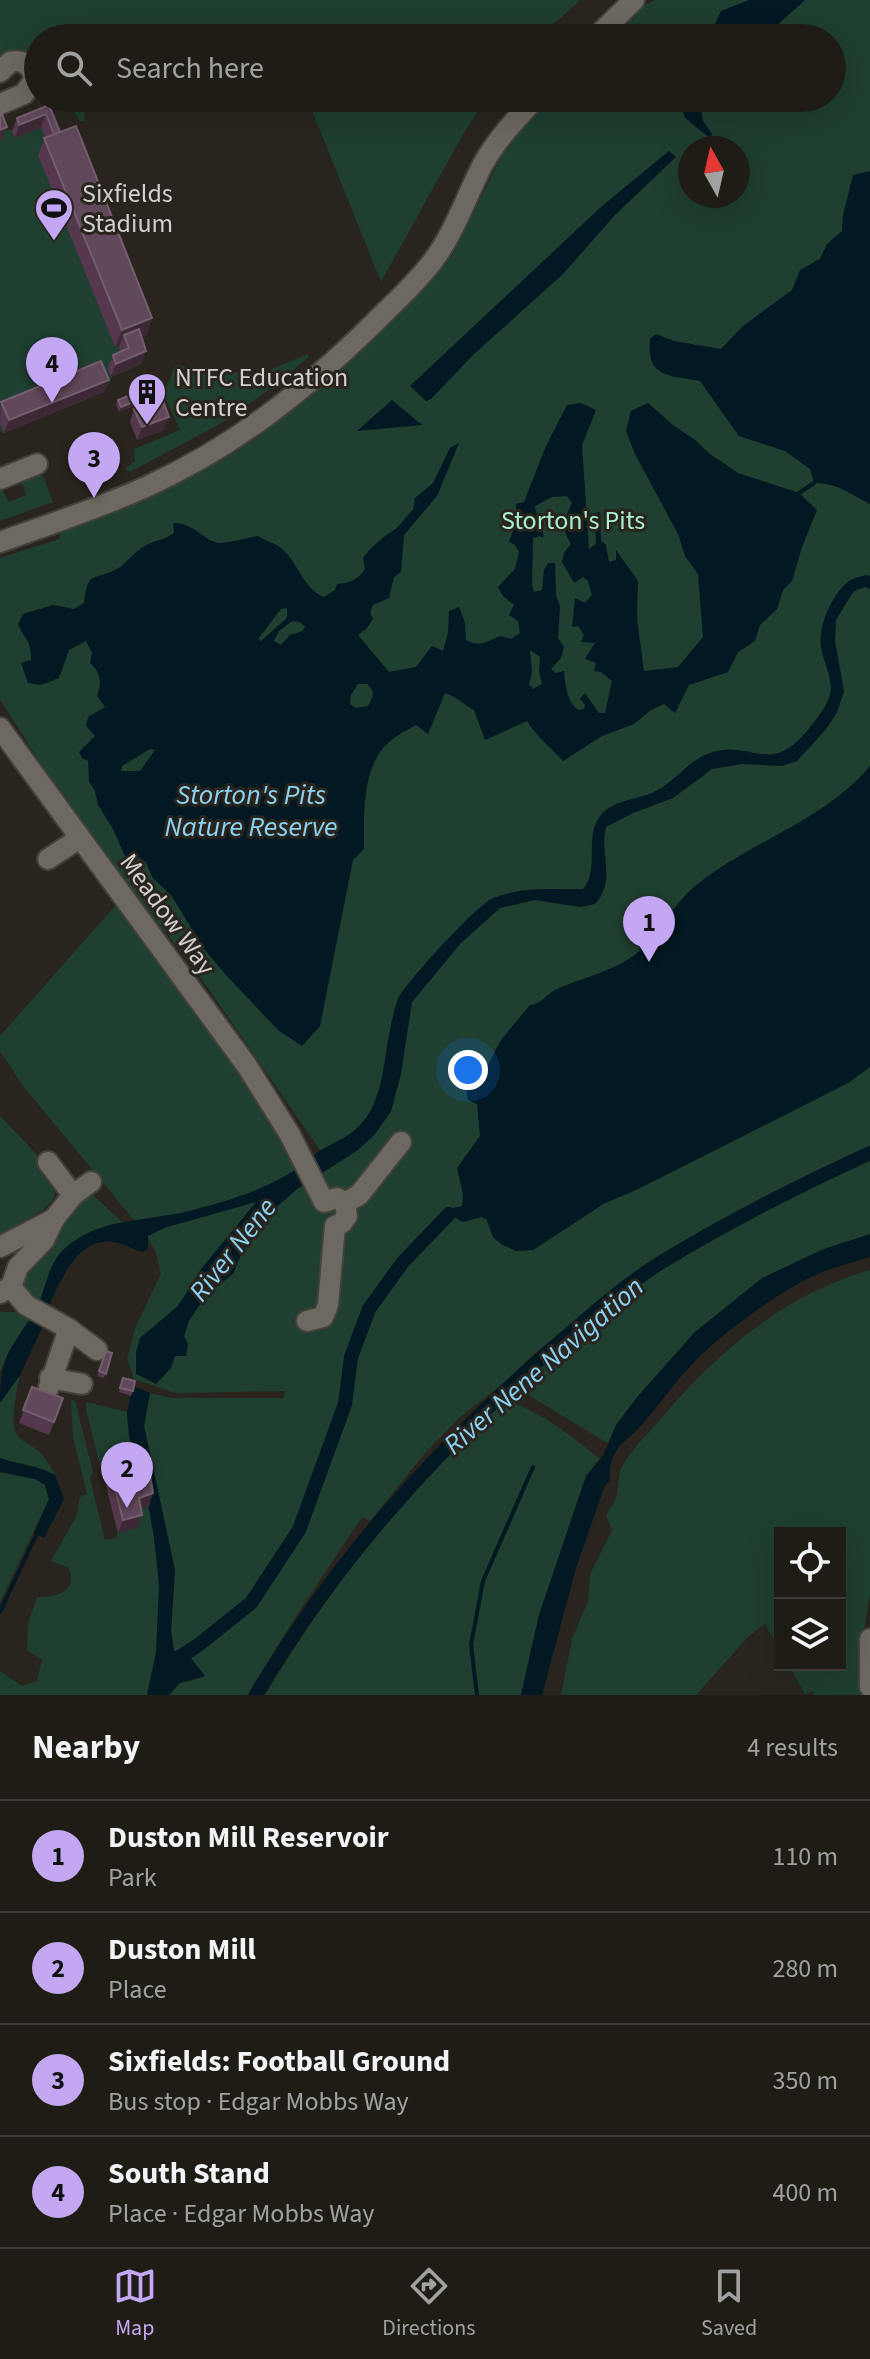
<!DOCTYPE html>
<meta charset="utf-8">
<style>
:root{--surface:#1f1c16;--page:#2c2923;--text:#f1f3f6;--muted:#a1a1a1;--line:#3c3a35;--accent:#c3a7f2}
body{margin:0;font-family:"Source Sans 3",sans-serif;background:var(--page);color:var(--text)}
.controls{position:absolute;right:24px;bottom:24px;display:grid;overflow:hidden;border-radius:0px;box-shadow:0 8px 32px #0002}
.controls button{width:72px;height:72px;display:grid;place-items:center;padding:0;border:0;border-bottom:2px solid var(--line);background:var(--surface);color:var(--text);font:40px sans-serif}
.compass{position:absolute;left:678px;top:136px;width:72px;height:72px;border-radius:50%;background:var(--surface);box-shadow:0 8px 32px #0002;rotate:352deg}
.you{position:absolute;left:468px;top:1070px;width:28px;height:28px;margin:-20px;border:6px solid #fff;border-radius:50%;background:#1a73e8;box-shadow:0 0 0 12px #1a73e833}
.badge{display:grid;place-items:center;width:52px;height:52px;border-radius:50%;background:var(--accent);color:#111;font-size:26px;font-weight:700}
.pin{position:absolute;translate:-50% -66px;filter:drop-shadow(0 2px 4px #0008)}
.pin::after{content:'';position:absolute;top:42px;width:28px;height:24px;background:inherit;clip-path:polygon(0 0,100% 0,50% 100%)}
.list{margin:0;padding:0;list-style:none}
h2{display:flex;justify-content:space-between;align-items:center;height:104px;margin:0;padding:0 32px;font-size:34px}
h2 small{font-size:26px;font-weight:400;color:var(--muted)}
.list li{display:grid;grid-template-columns:52px 1fr auto;gap:24px;align-items:center;box-sizing:border-box;height:112px;padding:0 32px;border-top:2px solid var(--line)}
.list b{display:block;font-size:30px;white-space:nowrap}
.list p{margin:0;font-size:26px;white-space:nowrap;color:var(--muted)}
.list em{font-size:26px;font-style:normal;color:var(--muted)}
.icon{flex:none;width:44px;height:44px;fill:none;stroke:currentColor;stroke-width:2;stroke-linecap:round;stroke-linejoin:round}
.map{position:relative;flex:none;width:870px;height:1695px;overflow:hidden}
.search{position:absolute;background:var(--surface);box-shadow:0 8px 32px #0002;left:24px;right:24px;top:24px;height:88px;display:flex;align-items:center;gap:20px;box-sizing:border-box;padding:0 28px;border-radius:44px;color:var(--muted);font-size:30px}
.sheet{height:552px;background:var(--surface)}
nav{display:flex;justify-content:space-around;align-items:center;box-sizing:border-box;height:112px;border-top:2px solid var(--line);background:var(--surface);font-size:22px;color:var(--muted)}
nav a{display:grid;justify-items:center;gap:4px}
nav .on{color:var(--accent)}
.map>svg:first-child{display:block}
.green{fill:#1f3f30;fill-rule:evenodd}
.water{fill:#021822;fill-rule:evenodd}
.lines{fill:none;stroke-linecap:round;stroke-linejoin:round}
.stream{stroke:#021822;stroke-width:4}
.canal{stroke:#021822;stroke-width:14}
.minor-casing{stroke:#43413b;stroke-width:24}
.minor{stroke:#6d6960;stroke-width:20}
.wall{fill:#55384e}
.shaded-wall{fill:#3d2935}
.building{fill:#62485b;stroke:#745e6d;stroke-width:2}
.labels{text-anchor:middle;stroke-width:6;stroke-linejoin:round;paint-order:stroke}
.poi-label{font-size:26px;fill:#d3d1cc;stroke:#29251e;text-anchor:start}
.park-label{font-size:26px;fill:#a9f1cc;stroke:#29251e}
.street-label{font-size:26px;fill:#d3d1cc;stroke:#29251e}
.water-label{font-size:28px;font-style:italic;fill:#89d4f5;stroke:#29251e}
</style>
<div class="map">
<svg width="870" height="1695" viewBox="0 0 870 1695">
<rect width="100%" height="100%" fill="#29251e"/>
<g class="green">
<path d="M0,0h580l-20,19 -27,19h-250l-2,-6 -13,6h-22l-24,-10 -49,-2 -24,12h-111v24c-10,-14 -26,-12 -38,-1z"/>
<path d="M655,0h215v1146l-63,30 -87,47 -80,50 -104,79 -31,30 -45,35 -34,35 -56,69 -8,-4 -66,99 -49,79h-78l11,-12 22,-5 -18,-28 -10,2 -3,-21 4,-61 -31,-144 6,-33 21,5h113l1,-7 -110,2 -41,-14 -7,-20 9,-33 25,-52 -5,-21 -9,-17 -124,-150 -23,-35v-15l115,-130 18,13 119,169 44,79 24,-17 -124,-179 -73,-93 -84,-117 -39,-62v-141l59,-19 3,-11 137,-57 61,-37 63,-50 76,-69 54,-61 47,-95 27,-37 24,-24h281v-60h-224l34,-31zM690,148h48v48h-48z"/>
<path d="M65,98h27l-8,7 1,16h-5z"/>
<path d="M307,98h179l-24,38 -81,146z"/>
<path d="M44,118l25,25 77,192 -14,6 -28,51 -100,41 -4,-2v-304l12,4z"/>
<path d="M308,354l1,3 -43,35 -46,32 -90,48 -5,-3 10,-8 -1,-12 46,-19 -16,-35 11,-30 60,7 34,-2z"/>
<path d="M36,472l7,4 10,26 -53,19v-35l9,16 17,-7 -6,-17z"/>
<path d="M0,1116c22,24 53,48 55,81l-11,12 -44,27z"/>
<path d="M870,1159v86l-100,42 -161,157 -94,-57c51,-44 102,-90 159,-126 62,-40 130,-69 196,-102z"/>
<path d="M91,1193l32,30 -12,1 -61,47 -11,33c-7,-5 -14,-10 -15,-19 -3,-22 51,-75 67,-92z"/>
<path d="M870,1270v323l-6,38 1,64h-51l-2,-4 -7,4 -16,-30h51v-132h-60v117l-15,-26 -17,13 -52,58h-135l11,-56 16,-38 2,-27 22,-44 -6,-15c4,-7 10,-14 11,-22 2,-8 1,-17 4,-24 8,-18 26,-34 38,-48 57,-68 124,-126 211,-151z"/>
<path d="M0,1312h21l9,7 -21,32 -9,21z"/>
<path d="M20,1375c-20,92 10,45 35,100 -18,-10 -36,-10 -55,-17v-55z"/>
<path d="M71,1400l4,1 18,71 -3,6 15,62 11,-2 2,-5 19,-5 -3,-17 15,-5c8,48 15,97 7,146 -2,14 -7,28 -9,43h-147v-24l22,15 15,-5 5,-21 -15,-10 1,-26 9,-27c20,1 41,-6 32,-29l-18,-7 26,-46 3,-18 7,-3 -14,-56z"/>
<path d="M507,1401c36,12 63,34 93,58l-6,5 -55,151 -18,80h-256c52,-86 112,-169 183,-240 19,-19 37,-39 59,-54z"/>
<path d="M86,1402l41,10 2,24 15,46 -19,-1 -3,-13 -16,3 -6,-5 -14,-56z"/>
<path d="M0,1472l35,7 10,6 4,14 -49,103z"/>
</g>
<g class="water">
<path d="M749,0h56l-42,38h-51l-2,-4 11,-23z"/>
<path d="M691,98h8l4,23 9,13 -2,4 -25,-20 -2,-6z"/>
<path d="M669,151l7,6 -61,58 -52,59 -89,80 -43,45 -5,2 -16,-15 192,-180z"/>
<path d="M870,171v333c-20,-10 -32,-21 -56,-21l-4,-14 -25,-18 -46,-15 -39,-55c-31,-6 -54,-3 -50,-42l6,-5 18,7 47,8 22,-23 49,-36 8,-20 20,-11 7,-15 15,-13 1,-16 10,-40z"/>
<path d="M392,400l30,25 -65,6z"/>
<path d="M581,403l15,7 -14,35 7,104 7,-5 -1,-31 5,-1 1,29 5,4 3,17 7,-2v-10l22,31 -1,38 7,52 34,-4 25,-30 -5,-63 -13,-18 -7,-22 -43,-80 -9,-23 5,-20 17,-8 25,22 22,15 15,14 28,19 61,20 18,17 -15,37 -10,34 -9,9 -6,19 -17,16 -5,16 -17,11 -10,20 -39,13 -14,28 -11,-9 -13,6 -17,14 -32,12 -39,25c-13,-15 -26,-24 -36,-40l-42,19 -11,-30c-11,-6 -17,-13 -29,-17l-17,41 -12,-9c-9,5 -19,10 -27,17 -28,25 -25,73 -25,107l-11,11 -33,166 -18,20 -24,-16 -52,-55 -22,-26 -33,-54 -19,-18 -6,-15 -8,-5 -11,4 -14,-32 -15,-24 -3,-14 -6,-10 -1,-20 -6,-3 -3,-6 16,-16 -9,-10 2,-9 17,-10 -8,-11c5,-13 4,-23 -7,-33l2,-10 -6,-12 -17,9 -10,28 -18,7 -13,-2 -7,-20 10,-3c1,-19 -7,-21 -13,-36l5,-10 30,-9 21,4 10,-6c5,-34 7,-21 31,-33 11,-5 19,-19 30,-24 10,-6 18,-5 29,-13l-1,-10c22,0 32,19 46,20 12,0 27,-5 39,-7 7,5 17,7 23,12 18,15 21,40 43,49l11,-7 2,-6c13,-1 21,-4 28,-15l-2,-11c8,-11 20,-21 31,-28 8,-5 11,-14 19,-20l2,-12 18,-15 17,-35 9,-5 -22,53 -33,39 -3,37 -7,5 -5,21 -16,7 -3,8 3,6 -7,10 -8,6 31,37 27,-5 16,-21 11,5 5,-18 1,-22 10,-4 6,16 1,17c16,8 20,1 35,-4l10,3 9,-6 -2,-12 -9,-6 5,-10 -11,-9 -5,-9 17,-18 4,-17 -4,-7 -6,-3 4,-11 -8,-9 11,-5v-13l8,-2 22,-56 21,-41zM567,496l5,7c-8,19 -12,22 -1,41l-7,9 -2,9 12,21 9,-6 5,4 4,14 -7,8 -10,-5 -3,29 6,-1 6,9 -3,7 14,1 -10,16 11,4 -2,8 7,1 11,9 -7,32h-6l-14,-20 -5,6 5,6 -1,4 -6,1c-11,-8 -13,-26 -14,-39l-8,2 -5,-4 10,-11 3,-11 -6,-9 2,-32 -4,-11 -1,-32h-7l-4,7 -2,20 -8,2 -2,-7 1,-47 7,-2 3,2c2,-12 -7,-20 -8,-32l17,-9zM287,608v10l-26,23 -3,-2 23,-30zM292,621l7,1 6,4 -2,5 -13,4 -9,10 -7,-4 5,-10zM530,650l10,7 -1,14 3,13 -9,5 -4,-5 3,-12zM358,684h9c9,8 6,13 1,22l-12,2 -6,-4 1,-9zM150,749l5,1 -15,21h-19l1,-5z"/>
<path d="M866,575l4,1v13l-5,-2 -12,5 -17,28 -1,21 9,50 -7,21 -10,16 -30,33 -15,5 -40,-2 -30,5 -39,29 -40,15 -27,14c-7,30 11,52 -11,77l-15,3 -45,-7 -35,8 -39,35 -49,59 -11,72 -10,37 -15,22 -18,17 -61,39 -35,31 -2,11 -17,19 -10,24 -27,21 -17,26 -5,15 4,8 -2,12h-11l-4,12 -15,16 -20,-10v-22l4,-14 38,-32 24,-38 54,-66 -92,26 -16,8v13l-5,3c-8,-2 -15,-6 -24,-9 -41,-11 -58,38 -72,66l-8,-5c6,-17 11,-42 25,-55 35,-32 82,-27 125,-38 33,-8 66,-18 96,-35 12,-6 23,-17 34,-25 12,-7 27,-13 37,-22 25,-22 27,-59 32,-89 3,-13 5,-29 10,-41 7,-16 80,-95 95,-101 32,-12 57,-8 90,-9 19,-22 -3,-58 23,-79 13,-10 31,-11 46,-17 21,-9 34,-30 55,-39 45,-18 62,27 104,-28 8,-10 19,-24 20,-37 0,-14 -8,-29 -10,-42 -3,-21 11,-53 28,-66 4,-3 11,-4 17,-6z"/>
<path d="M870,766v301l-22,16 -212,107 -31,13 -72,47 -17,1 -15,-7 -8,-7 -6,-17 -5,-3 -19,5 -14,-8v-5l13,-3 1,-12 -6,-26 23,-32 -3,-32 -9,-4 -2,-12 12,-4 23,-44 29,-35c10,0 16,-10 25,-15 24,-11 51,-17 74,-31 28,-18 40,-51 65,-72 56,-46 129,-65 176,-121z"/>
<path d="M870,1234v23c-19,6 -40,11 -59,20 -35,17 -86,54 -114,82 -19,19 -34,41 -52,62 -19,23 -38,26 -35,60l-5,4 -29,83 -34,127h-21l18,-80 47,-139 17,-20 13,-31 22,-29 57,-64 67,-54 62,-29z"/>
<path d="M30,1319l13,7 -23,49 -20,28c0,-43 7,-50 30,-84z"/>
<path d="M133,1386l17,7 -6,33 31,144 -4,61 3,20 10,-2 21,27 -25,7 -11,12h-22l9,-42 3,-69 -5,-47 -10,-55 -15,-46 -2,-24z"/>
<path d="M0,1458c19,7 37,7 55,17l9,24 -20,39 -10,-5 15,-34 -4,-14 -10,-6 -35,-7z"/>
</g>
<g class="lines">
<g class="stream">
<path d="M799,493l15,-10"/>
<path d="M0,1612l39,-83"/>
<path d="M477,1695l-6,-50 12,-64 50,-114"/>
</g>
<g class="canal">
<path d="M172,1662l25,-16 54,-43 48,-73 46,-126 6,-47 18,-48 34,-47 46,-48"/>
<path d="M256,1695c79,-133 174,-239 290,-341 35,-30 80,-71 119,-94 66,-40 135,-75 205,-107"/>
</g>
<g class="minor-casing">
<g id="minor">
<path d="M595,38l39,-38"/>
<path d="M0,72l10,-10c13,-3 23,4 24,18l-10,14 -24,10"/>
<path d="M0,479l37,-15"/>
<path d="M0,542c50,-18 100,-34 148,-56 86,-39 159,-97 226,-163 19,-19 38,-36 55,-57 25,-31 36,-67 54,-102 14,-25 33,-45 53,-66"/>
<path d="M0,728l247,338 42,67 35,69 13,-4 8,5"/>
<path d="M48,859l32,-21"/>
<path d="M73,1195l18,-13"/>
<path d="M345,1203l14,-8 42,-53"/>
<path d="M0,1247l54,-28 19,-24 -25,-33"/>
<path d="M11,1287l15,18 43,24 -20,58"/>
<path d="M0,1293l11,-6 7,-20 26,-27 10,-21"/>
<path d="M307,1321l16,-4 5,-12 7,-79 7,-3 5,-7 -2,-13"/>
<path d="M69,1329l28,21"/>
<path d="M50,1378l32,6"/>
<path d="M870,1639v48"/>
</g>
</g>
<use href="#minor" class="minor"/>
</g>
<g class="wall">
<path d="M49,105l11,27 92,186 -6,17 -5,2 5,14 -5,13 -30,13 -3,-9 5,-13 7,-3 -1,-4 1,-3 -5,2 -77,-192 7,-17 -4,-11 -26,11 -3,-7 5,-13z"/>
<path d="M109,380l-5,12 -100,41 -4,-9 1,-22z"/>
<path d="M146,381l8,13 -5,3 -5,-12z"/>
<path d="M118,400l24,2 -23,10 -3,-8z"/>
<path d="M134,409l30,21 -27,10 -7,-18z"/>
<path d="M106,1351l6,2 -8,25 -7,-2z"/>
<path d="M123,1378l10,13 -2,5 -12,-4z"/>
<path d="M32,1387l31,11 -14,37 -30,-12z"/>
<path d="M111,1473l21,2 17,31 -8,3 -4,19 -19,5 -12,-47z"/>
</g>
<g class="shaded-wall">
<path d="M46,114l-5,13 -26,11 4,-13z"/>
<path d="M7,127l-5,13 -2,1v-11z"/>
<path d="M152,318l-6,17 -19,7 -3,-7 -4,10 -5,2 7,-17z"/>
<path d="M146,351l-5,13 -30,13 5,-13z"/>
<path d="M109,380l-5,12 -100,41 5,-13z"/>
<path d="M143,398l-1,4 -23,10 2,-5z"/>
<path d="M169,417l-5,13 -27,10 5,-13z"/>
<path d="M153,1493l-4,13 -15,5 5,-13z"/>
<path d="M142,1515l-5,13 -19,5 5,-13z"/>
</g>
<g class="building">
<path d="M49,105l11,27 -6,2 -8,-20 -27,11 -2,-7z"/>
<path d="M2,114l5,13 -7,3v-15z"/>
<path d="M76,126l76,192 -30,12 -78,-192z"/>
<path d="M139,329l7,22 -30,13 -3,-9 16,-7 -5,-13z"/>
<path d="M101,361l8,19 -100,40 -8,-18z"/>
<path d="M150,379l6,11 -6,2 -4,-11z"/>
<path d="M140,391l3,7 -22,9 -3,-7z"/>
<path d="M162,398l7,19 -27,10 -8,-18z"/>
<path d="M106,1351l6,2 -6,21 -7,-3z"/>
<path d="M123,1378l12,3 -2,10 -13,-3z"/>
<path d="M32,1387l31,11 -9,24 -31,-12z"/>
<path d="M130,1468l2,7 17,-6 4,24 -14,5 3,17 -19,5 -12,-47z"/>
</g>
<defs>
<g id="stadium-pin" transform="scale(2)"><path d="M0 17L-7.5 6A9.5 9.5 0 1 1 7.5 6Z" fill="#c3a7f2" stroke="#29251e"/><path d="M0-5a6.5 5 0 1 0 0 10a6.5 5 0 1 0 0-10ZM-3.5-1.8h7v3.6h-7Z" fill="#111"/></g>
<g id="building-pin" transform="scale(2)"><path d="M0 17L-7.5 6A9.5 9.5 0 1 1 7.5 6Z" fill="#c3a7f2" stroke="#29251e"/><path d="M-4-6H4V6H1V3H-1V6H-4ZM-2.5-4.3h1.7v1.8h-1.7ZM.8-4.3h1.7v1.8H.8ZM-2.5-1h1.7V.8h-1.7ZM.8-1h1.7V.8H.8Z" fill="#111"/></g>
</defs>
<g fill-rule="evenodd">
<use href="#stadium-pin" x="54" y="208"/>
<use href="#building-pin" x="147" y="392"/>
</g>
<g class="labels">
<g class="poi-label">
<text x="82" y="202">Sixfields<tspan x="82" dy="30">Stadium</tspan></text>
<text x="175" y="386">NTFC Education<tspan x="175" dy="30">Centre</tspan></text>
</g>
<g class="park-label">
<text x="573" y="529">Storton's Pits</text>
</g>
<g class="street-label">
<text transform="translate(168 914) rotate(54)" y="9">Meadow Way</text>
</g>
<g class="water-label">
<text x="251" y="804">Storton's Pits<tspan x="251" dy="32">Nature Reserve</tspan></text>
<text transform="translate(232 1249) rotate(-52)" y="10">River Nene</text>
<text transform="translate(543 1365) rotate(-41)" y="10">River Nene Navigation</text>
</g>
</g>
</svg>
<div class="controls">
<button><svg class="icon" aria-label="locate" viewBox="0 0 24 24"><circle cx="12" cy="12" r="6"/><path d="M12 2v4M12 18v4M2 12h4M18 12h4"/></svg></button>
<button><svg class="icon" aria-label="layers" viewBox="0 0 24 24"><path d="M12 4l9 5-9 5-9-5zM3 14l9 5 9-5"/></svg></button>
</div>
<svg class="compass" viewBox="-18 -18 36 36"><path d="M0-13l5 13h-10z" fill="#e53935"/><path d="M0 13l5-13h-10z" fill="#a1a1a1"/></svg>
<div class="you"></div>
<div class="pin badge" style="left:649px;top:962px">1</div>
<div class="pin badge" style="left:127px;top:1508px">2</div>
<div class="pin badge" style="left:94px;top:498px">3</div>
<div class="pin badge" style="left:52px;top:403px">4</div>
<div class="search"><svg class="icon" aria-label="search" viewBox="0 0 24 24"><circle cx="10" cy="10" r="6"/><path d="M15 15l6 6"/></svg>Search here</div>
</div>
<section class="sheet">
<h2>Nearby<small>4 results</small></h2>
<ul class="list">
<li><span class="badge">1</span><div><b>Duston Mill Reservoir</b><p>Park</p></div><em>110 m</em></li>
<li><span class="badge">2</span><div><b>Duston Mill</b><p>Place</p></div><em>280 m</em></li>
<li><span class="badge">3</span><div><b>Sixfields: Football Ground</b><p>Bus stop · Edgar Mobbs Way</p></div><em>350 m</em></li>
<li><span class="badge">4</span><div><b>South Stand</b><p>Place · Edgar Mobbs Way</p></div><em>400 m</em></li>
</ul>
</section>
<nav>
<a class="on"><svg class="icon" aria-label="map" viewBox="0 0 24 24"><path d="M3 6l6-2 6 2 6-2v14l-6 2-6-2-6 2zM9 4v14M15 6v14"/></svg>Map</a>
<a><svg class="icon" aria-label="directions" viewBox="0 0 24 24"><path d="M12 3l9 9-9 9-9-9zM9 14v-3h6M13 9l2 2-2 2"/></svg>Directions</a>
<a><svg class="icon" aria-label="saved" viewBox="0 0 24 24"><path d="M7 4h10v16l-5-4-5 4z"/></svg>Saved</a>
</nav>
